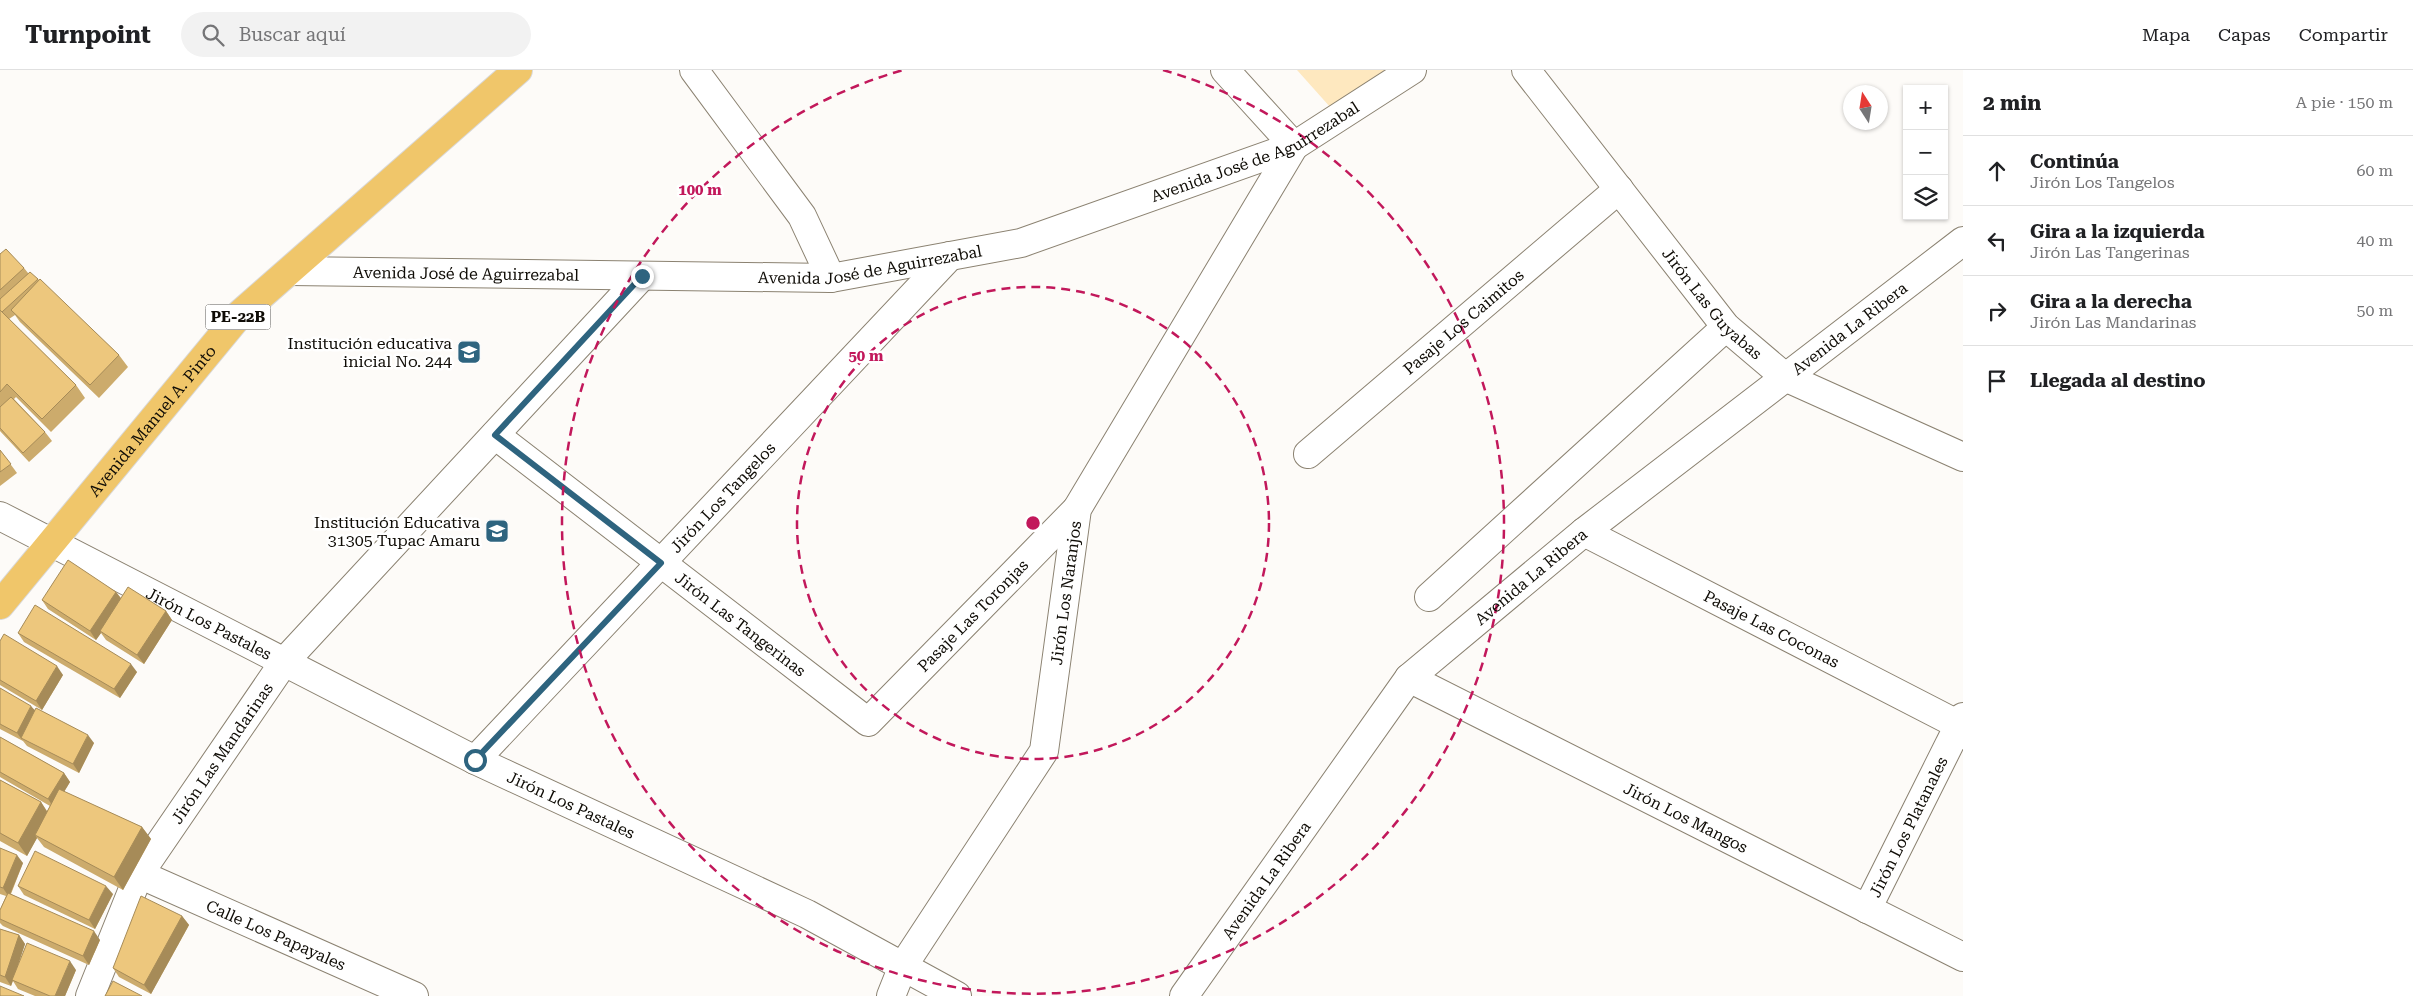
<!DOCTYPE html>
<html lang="es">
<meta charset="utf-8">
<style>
:root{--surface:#fff;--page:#f2f2f2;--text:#202124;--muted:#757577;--line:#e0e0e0}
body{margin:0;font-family:"Roboto Serif",serif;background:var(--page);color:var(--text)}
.controls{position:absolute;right:15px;top:15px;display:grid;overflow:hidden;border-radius:0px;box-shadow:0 1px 4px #0004}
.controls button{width:45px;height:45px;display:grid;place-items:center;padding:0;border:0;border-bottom:1px solid var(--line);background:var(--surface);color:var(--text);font:25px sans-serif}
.compass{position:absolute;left:1843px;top:15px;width:45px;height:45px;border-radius:50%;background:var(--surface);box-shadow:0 1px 4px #0004;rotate:348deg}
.stop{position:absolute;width:15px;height:15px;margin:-11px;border:4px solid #2e647f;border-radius:50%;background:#fff}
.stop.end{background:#2e647f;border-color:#fff;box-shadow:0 1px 5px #0008}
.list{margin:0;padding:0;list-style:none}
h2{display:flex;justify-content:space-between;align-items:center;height:65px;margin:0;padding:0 20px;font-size:21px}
h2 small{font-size:16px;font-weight:400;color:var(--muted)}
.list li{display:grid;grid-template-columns:32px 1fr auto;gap:15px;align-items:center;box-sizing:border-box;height:70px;padding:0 20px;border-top:1px solid var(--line)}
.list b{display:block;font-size:19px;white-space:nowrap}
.list p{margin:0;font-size:16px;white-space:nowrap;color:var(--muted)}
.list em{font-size:16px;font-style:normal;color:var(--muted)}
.icon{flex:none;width:28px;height:28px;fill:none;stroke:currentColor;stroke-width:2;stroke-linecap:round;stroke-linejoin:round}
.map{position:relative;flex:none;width:1963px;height:926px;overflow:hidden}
header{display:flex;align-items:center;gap:30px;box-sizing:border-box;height:70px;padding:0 25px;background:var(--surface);border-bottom:1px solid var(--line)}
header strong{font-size:24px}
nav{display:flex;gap:28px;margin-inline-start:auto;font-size:18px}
.search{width:350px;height:45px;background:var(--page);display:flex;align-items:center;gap:12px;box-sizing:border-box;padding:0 18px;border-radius:28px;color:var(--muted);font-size:19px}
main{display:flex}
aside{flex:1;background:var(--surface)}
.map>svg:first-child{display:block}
.green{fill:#fee8bf}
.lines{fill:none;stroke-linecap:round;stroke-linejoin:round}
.minor-casing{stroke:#8b8271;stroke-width:30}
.trunk-casing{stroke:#d9d8d7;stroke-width:30}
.minor{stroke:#fff;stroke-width:28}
.trunk{stroke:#f0c66a;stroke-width:28}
.wall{fill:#ccab6c}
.shaded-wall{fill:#a68b58}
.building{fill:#edc77d;stroke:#a68b58}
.route{stroke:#2e647f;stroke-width:6}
.ring{fill:none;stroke:#c2185b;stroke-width:2.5;stroke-dasharray:9 6}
.labels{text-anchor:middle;stroke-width:5;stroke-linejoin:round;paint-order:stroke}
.shield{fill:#fff;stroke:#575551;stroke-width:1}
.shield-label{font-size:15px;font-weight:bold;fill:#0f0c06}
.street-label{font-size:16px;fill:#0f0c06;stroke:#fff}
.poi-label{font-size:16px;fill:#0f0c06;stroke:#fff;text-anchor:end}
.centre{fill:#c2185b;stroke:#fff;stroke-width:2.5}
.ring-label{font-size:15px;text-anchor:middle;font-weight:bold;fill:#c2185b;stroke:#fff;stroke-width:5;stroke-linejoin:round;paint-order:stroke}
</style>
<header>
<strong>Turnpoint</strong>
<div class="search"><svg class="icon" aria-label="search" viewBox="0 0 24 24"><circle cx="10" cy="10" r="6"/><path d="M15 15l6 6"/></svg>Buscar aquí</div>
<nav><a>Mapa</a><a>Capas</a><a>Compartir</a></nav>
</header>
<main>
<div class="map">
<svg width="1963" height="926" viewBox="0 0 1963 926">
<rect width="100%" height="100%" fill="#fdfbf8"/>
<path class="green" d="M1297,0h115l-73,47z"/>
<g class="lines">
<g class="minor-casing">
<g id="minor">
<path d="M694,0l108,146 29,62"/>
<path id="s1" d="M1526,0l200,257 59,50 178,80"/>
<path id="s2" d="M290,201l541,7 190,-35 273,-97 118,-76"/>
<path id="s3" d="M495,365l373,287 209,-213"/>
<path id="s4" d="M1308,384l311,-265"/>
<path id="s5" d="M0,446l475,244 332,154 150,82"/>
<path id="s6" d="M1584,462l375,193"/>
<path d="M1429,527l297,-270"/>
<path id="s7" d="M1409,608l554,279"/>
<path id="s8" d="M475,690l475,-504"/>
<path id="s9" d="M139,804l275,122"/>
<path id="s10" d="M1867,839l96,-192"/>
<path id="s11" d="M90,926l49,-122 145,-212 358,-386"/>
<path id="s12" d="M891,926l12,-30 141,-215 33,-242 217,-363 -69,-76"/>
<path id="s13" d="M1184,926l225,-318 175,-146 379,-291"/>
</g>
</g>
<g class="trunk-casing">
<g id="trunk">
<path id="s14" d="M0,535l240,-291 278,-244"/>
</g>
</g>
<use href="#minor" class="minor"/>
<use href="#trunk" class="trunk"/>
</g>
<g class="wall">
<path d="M0,184l24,14 4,5 10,6 81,76 9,12 -29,31 -79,-76 -5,-7 -6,4 67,66 9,13 -34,34 -35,-35 -2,2 31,33 7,9 -23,21 -29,-31z"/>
<path d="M0,380l17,23 -17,13z"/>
<path d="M116,522l5,6 45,13 6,9 -28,44 -38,-24 -5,-7 -5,7 -48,-31 -6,-9z"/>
<path d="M18,563l119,39 -17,26 -96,-56z"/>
<path d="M0,571l63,34 -21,35 -42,-25z"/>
<path d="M0,618l35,22 59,33 -15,30 -52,-27 -4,-5 -23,-12z"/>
<path d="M0,667l64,36 6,9 -6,10 78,35 9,12 -28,51 -79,-43 -7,-9 -10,18 -27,-15v-61l41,22 6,9 3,-5 -50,-29z"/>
<path d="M0,778l23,15 -12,31 89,46 -11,25 -86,-39 -3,-3v-13l6,-14 -6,-2z"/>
<path d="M18,816l95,8 -18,35 -71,-34z"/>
<path d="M182,846l7,9 -38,69 -32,-17 -6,-9z"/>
<path d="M0,859l19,6 6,9 -8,24 59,2 -11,26h-30l-17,-7 -5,-8 -2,5 -11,-4z"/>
</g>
<g class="shaded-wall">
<path d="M116,522l6,8 -22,31 1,2 -5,7 -6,-9z"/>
<path d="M166,541l6,9 -28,44 -7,-9z"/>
<path d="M131,594l6,8 -17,26 -6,-9z"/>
<path d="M57,596l6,9 -21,35 -6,-9z"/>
<path d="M31,636l7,8 -17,24 2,3 -6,-8z"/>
<path d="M88,665l6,8 -15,30 -6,-9z"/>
<path d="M64,703l6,9 -16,26 -6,-9z"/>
<path d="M41,732l8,13 -14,20 2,3 -10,18 -9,-13z"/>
<path d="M142,757l9,12 -28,51 -9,-13z"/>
<path d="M17,785l6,8 -14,34 -6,-9z"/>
<path d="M106,816l7,8 -18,35 -6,-9z"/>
<path d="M182,846l7,9 -38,69 -7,-9z"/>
<path d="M94,861l6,9 -11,25 -6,-9z"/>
<path d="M19,865l6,9 -14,42 -6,-9z"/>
<path d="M70,891l6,9 -11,26h-10z"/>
</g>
<g class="building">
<path d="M6,179l18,19 -24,22v-36z"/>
<path d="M30,202l8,7 -36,33 -2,-1v-12z"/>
<path d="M40,209l79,76 -29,30 -79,-75z"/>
<path d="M0,240l76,75 -34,34 -35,-35 -7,8z"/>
<path d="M11,327l34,35 -22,21 -23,-25v-21z"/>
<path d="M0,380l11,14 -11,8z"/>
<path d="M68,490l48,32 -26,39 -48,-31z"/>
<path d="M128,517l38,24 -29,44 -37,-24z"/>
<path d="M35,535l96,59 -17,25 -96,-56z"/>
<path d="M4,564l53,32 -21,35 -36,-21v-39z"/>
<path d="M0,618l31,18 -14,27 -17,-9z"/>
<path d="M36,638l52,27 -15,29 -52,-26z"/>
<path d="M0,667l64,36 -16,26 -48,-27z"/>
<path d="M0,710l41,22 -23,41 -18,-10z"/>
<path d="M59,719l83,38 -28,50 -79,-42z"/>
<path d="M0,778l17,7 -14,33 -3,-1z"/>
<path d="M35,781l71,35 -17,34 -71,-34z"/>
<path d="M8,823l86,38 -11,25 -83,-37v-9z"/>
<path d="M141,826l41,20 -38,69 -31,-17z"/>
<path d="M0,859l19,6 -14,42 -5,-2z"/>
<path d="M27,873l43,18 -15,35h-5l-38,-16z"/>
<path d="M113,911l29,15h-37z"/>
<path d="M0,916l24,10h-24z"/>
</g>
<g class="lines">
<path class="route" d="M475,690l186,-197 -166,-128 147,-159"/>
</g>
<g class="ring">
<circle cx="1033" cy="453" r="236"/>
<path d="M1163 0A471 471 0 1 1 903 0"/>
</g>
<defs>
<g id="school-square" transform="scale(1.25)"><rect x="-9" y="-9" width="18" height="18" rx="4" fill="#2e647f" stroke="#fff"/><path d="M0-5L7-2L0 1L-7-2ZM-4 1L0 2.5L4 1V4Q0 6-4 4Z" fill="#fff"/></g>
</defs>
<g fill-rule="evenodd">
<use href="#school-square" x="469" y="282"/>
<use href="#school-square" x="497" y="461"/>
</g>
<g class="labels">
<rect class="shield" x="205.5" y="234.5" width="65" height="25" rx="4"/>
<g class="shield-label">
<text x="238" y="252">PE-22B</text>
</g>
<g class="street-label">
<text dy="6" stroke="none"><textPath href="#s2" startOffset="986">Avenida José de Aguirrezabal</textPath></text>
<text dy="6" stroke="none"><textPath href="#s2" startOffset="581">Avenida José de Aguirrezabal</textPath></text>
<text dy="6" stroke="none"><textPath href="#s2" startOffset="176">Avenida José de Aguirrezabal</textPath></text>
<text dy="6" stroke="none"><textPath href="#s1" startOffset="299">Jirón Las Guyabas</textPath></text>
<text dy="6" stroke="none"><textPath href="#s4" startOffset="204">Pasaje Los Caimitos</textPath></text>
<text dy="6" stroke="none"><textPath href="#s13" startOffset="952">Avenida La Ribera</textPath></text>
<text dy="6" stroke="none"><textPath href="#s14" startOffset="239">Avenida Manuel A. Pinto</textPath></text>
<text dy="6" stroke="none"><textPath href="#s8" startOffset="361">Jirón Los Tangelos</textPath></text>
<text dy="6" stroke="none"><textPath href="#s13" startOffset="548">Avenida La Ribera</textPath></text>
<text dy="6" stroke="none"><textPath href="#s12" startOffset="449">Jirón Los Naranjos</textPath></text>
<text dy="6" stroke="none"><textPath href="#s3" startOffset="620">Pasaje Las Toronjas</textPath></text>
<text dy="6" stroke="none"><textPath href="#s5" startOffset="235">Jirón Los Pastales</textPath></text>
<text dy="6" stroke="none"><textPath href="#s3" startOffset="310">Jirón Las Tangerinas</textPath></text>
<text dy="6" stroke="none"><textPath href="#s6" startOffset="211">Pasaje Las Coconas</textPath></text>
<text dy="6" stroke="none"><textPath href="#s11" startOffset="278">Jirón Las Mandarinas</textPath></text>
<text dy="6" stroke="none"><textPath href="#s5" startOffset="640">Jirón Los Pastales</textPath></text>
<text dy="6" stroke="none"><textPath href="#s7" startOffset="310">Jirón Los Mangos</textPath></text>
<text dy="6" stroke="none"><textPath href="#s10" startOffset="92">Jirón Los Platanales</textPath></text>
<text dy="6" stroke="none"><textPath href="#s13" startOffset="142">Avenida La Ribera</textPath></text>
<text dy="6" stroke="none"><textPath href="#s9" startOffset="150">Calle Los Papayales</textPath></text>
</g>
<g class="poi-label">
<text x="452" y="279">Institución educativa<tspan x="452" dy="18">inicial No. 244</tspan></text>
<text x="480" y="458">Institución Educativa<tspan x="480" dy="18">31305 Tupac Amaru</tspan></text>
</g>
</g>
<circle cx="1033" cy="453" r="8" class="centre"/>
<g class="ring-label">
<text x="700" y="125">100 m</text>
<text x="866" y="291">50 m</text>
</g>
</svg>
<div class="controls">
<button>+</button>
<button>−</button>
<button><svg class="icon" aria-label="layers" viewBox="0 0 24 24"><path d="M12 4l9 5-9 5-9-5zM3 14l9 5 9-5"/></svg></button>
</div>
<svg class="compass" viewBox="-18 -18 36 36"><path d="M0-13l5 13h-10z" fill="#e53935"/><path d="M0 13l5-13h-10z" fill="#757577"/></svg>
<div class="stop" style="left:475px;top:690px"></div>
<div class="stop end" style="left:642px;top:206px"></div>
</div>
<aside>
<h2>2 min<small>A pie · 150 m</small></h2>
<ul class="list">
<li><svg class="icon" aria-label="ahead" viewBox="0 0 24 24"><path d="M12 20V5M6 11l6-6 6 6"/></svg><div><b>Continúa</b><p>Jirón Los Tangelos</p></div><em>60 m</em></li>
<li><svg class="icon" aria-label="left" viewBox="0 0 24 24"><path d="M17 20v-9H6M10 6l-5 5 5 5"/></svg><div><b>Gira a la izquierda</b><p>Jirón Las Tangerinas</p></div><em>40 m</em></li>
<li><svg class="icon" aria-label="right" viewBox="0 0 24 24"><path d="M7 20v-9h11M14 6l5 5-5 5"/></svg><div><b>Gira a la derecha</b><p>Jirón Las Mandarinas</p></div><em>50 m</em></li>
<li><svg class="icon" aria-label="arrive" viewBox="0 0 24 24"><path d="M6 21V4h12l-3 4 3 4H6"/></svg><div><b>Llegada al destino</b></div></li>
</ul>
</aside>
</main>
